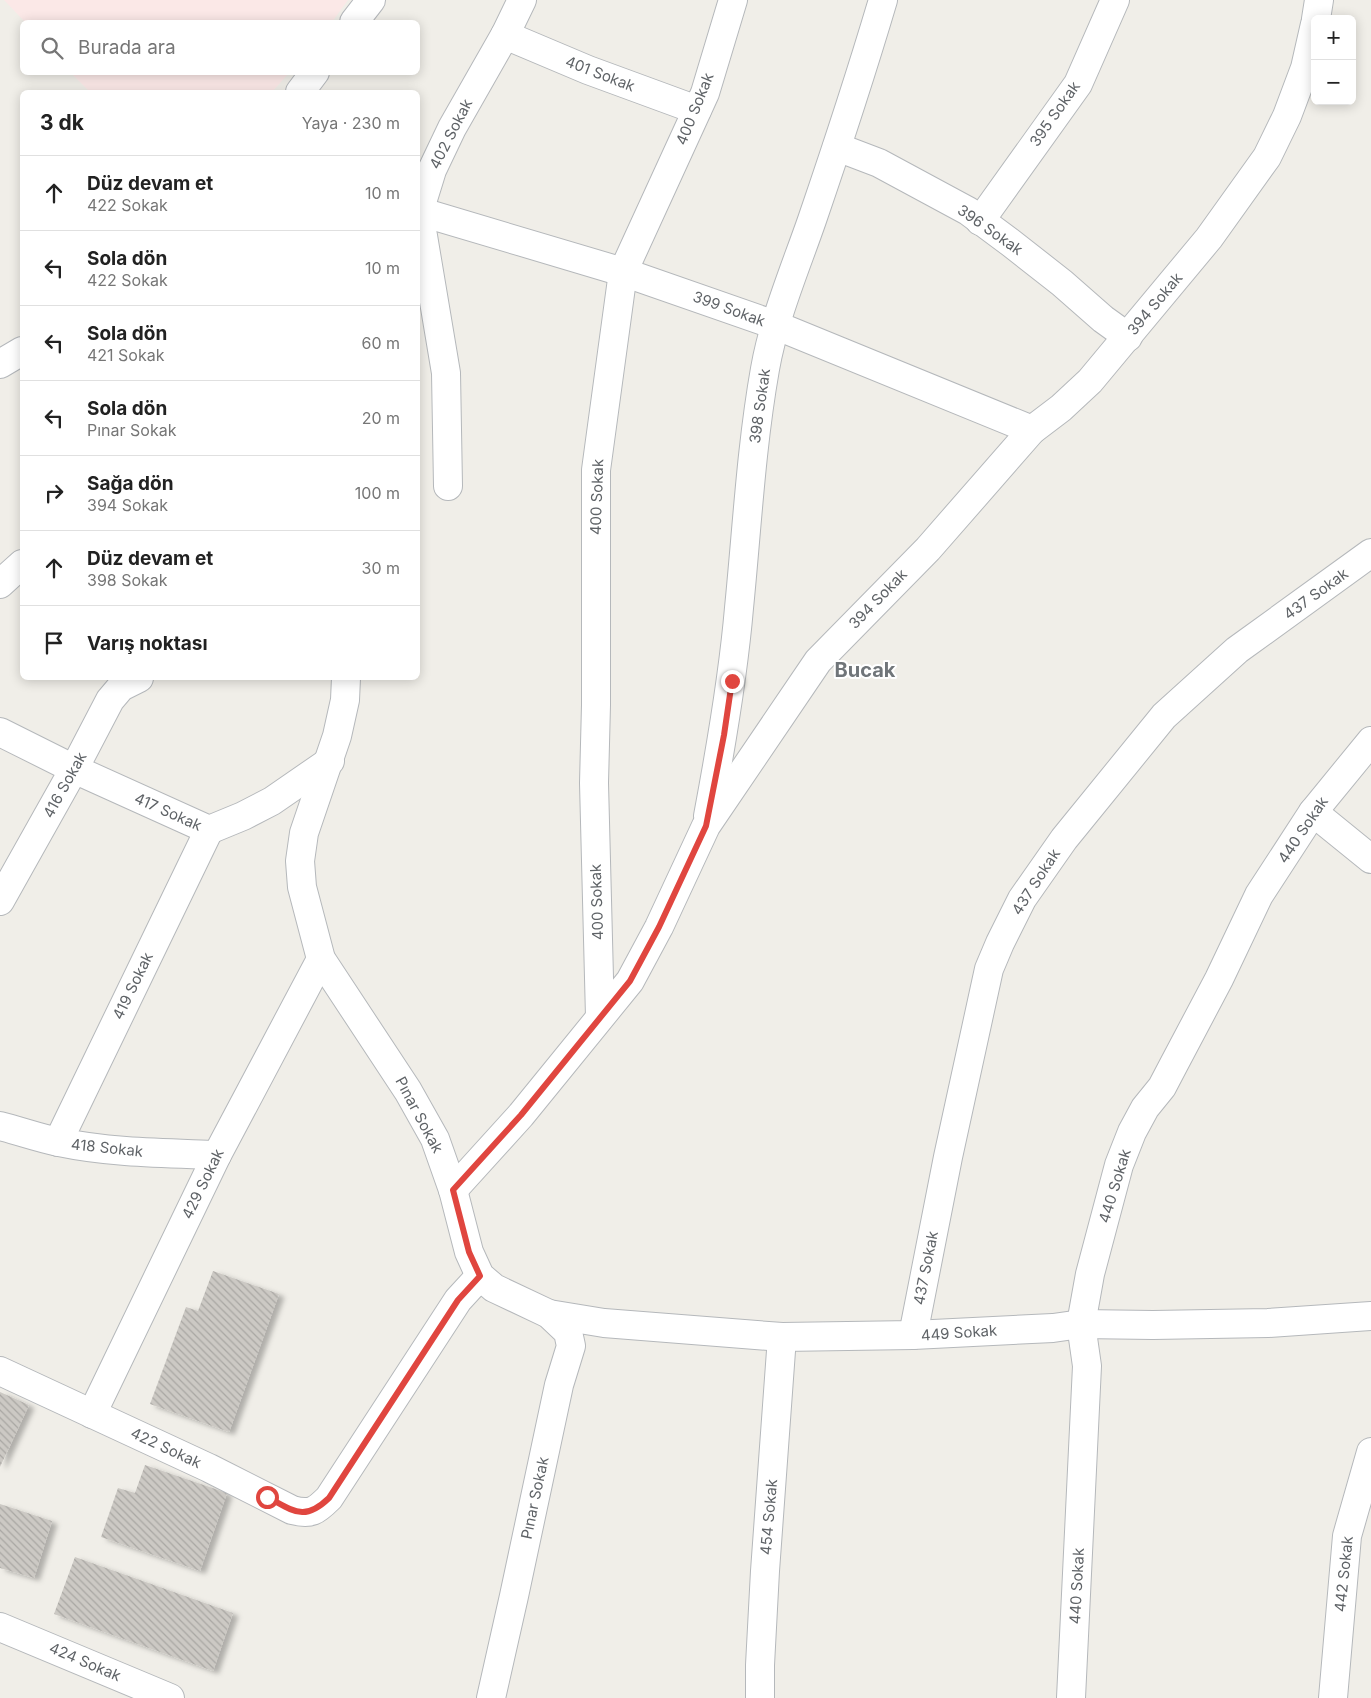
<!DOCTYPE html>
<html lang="tr">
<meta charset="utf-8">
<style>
:root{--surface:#fff;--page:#f6f6f6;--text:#222;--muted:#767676;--line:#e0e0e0}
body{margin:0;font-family:Inter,sans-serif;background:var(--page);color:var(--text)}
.controls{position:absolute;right:15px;top:15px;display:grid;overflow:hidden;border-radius:8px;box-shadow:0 2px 12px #0003}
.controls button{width:45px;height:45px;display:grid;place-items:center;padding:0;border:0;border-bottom:1px solid var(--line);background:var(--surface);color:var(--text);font:25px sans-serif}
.stop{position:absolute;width:15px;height:15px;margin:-11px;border:4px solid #e0463f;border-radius:50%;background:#fff}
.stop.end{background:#e0463f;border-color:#fff;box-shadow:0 1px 5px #0008}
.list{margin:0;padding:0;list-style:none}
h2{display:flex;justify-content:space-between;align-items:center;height:65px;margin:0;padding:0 20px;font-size:21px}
h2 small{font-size:16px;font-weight:400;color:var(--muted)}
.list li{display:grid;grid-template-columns:32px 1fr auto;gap:15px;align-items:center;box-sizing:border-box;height:75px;padding:0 20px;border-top:1px solid var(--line)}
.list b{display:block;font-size:19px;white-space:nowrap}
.list p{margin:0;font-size:16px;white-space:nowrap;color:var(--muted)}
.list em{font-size:16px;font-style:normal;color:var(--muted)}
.icon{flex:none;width:28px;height:28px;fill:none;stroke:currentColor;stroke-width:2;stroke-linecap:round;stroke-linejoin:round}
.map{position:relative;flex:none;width:1371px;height:1698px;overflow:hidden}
.search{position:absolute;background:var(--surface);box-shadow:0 2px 12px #0003;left:20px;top:20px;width:400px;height:55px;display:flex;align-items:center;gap:12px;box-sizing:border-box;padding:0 18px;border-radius:8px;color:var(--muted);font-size:19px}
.panel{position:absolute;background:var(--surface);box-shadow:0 2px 12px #0003;left:20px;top:90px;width:400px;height:590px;border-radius:8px}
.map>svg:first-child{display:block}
.medical{fill:#fbe8e7}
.building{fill:url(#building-back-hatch);filter:url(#shadow)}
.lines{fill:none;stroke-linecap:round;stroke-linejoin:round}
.street-casing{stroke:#b5b8bb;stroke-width:30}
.secondary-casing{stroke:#b4b7bb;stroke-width:30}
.street{stroke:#fff;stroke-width:28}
.secondary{stroke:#fff;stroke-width:28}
.route{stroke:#e0463f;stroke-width:6}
.labels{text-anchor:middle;stroke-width:4;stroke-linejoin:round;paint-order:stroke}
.street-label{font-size:15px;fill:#5f6367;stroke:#fff}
.district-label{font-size:20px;font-weight:bold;fill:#707579;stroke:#fff}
</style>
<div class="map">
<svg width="1371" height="1698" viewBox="0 0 1371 1698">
<defs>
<pattern id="building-back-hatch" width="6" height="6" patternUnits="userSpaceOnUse" patternTransform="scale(1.25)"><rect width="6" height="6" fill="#ccc9c4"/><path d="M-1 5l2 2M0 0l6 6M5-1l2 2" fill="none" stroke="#a9a7a3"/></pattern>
<filter id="shadow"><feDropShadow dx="5.5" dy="3" stdDeviation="2.5" flood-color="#0004"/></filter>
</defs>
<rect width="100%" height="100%" fill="#f0eee8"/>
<g class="medical">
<path d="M4,0h344l-16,22h-307z"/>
<path d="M71,73h218l-17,19h-182z"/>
</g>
<g class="building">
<path d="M213,1271l66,23 -50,138 -79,-28 36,-97 12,4z"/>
<path d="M0,1392l29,13 -29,62z"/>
<path d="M145,1465l82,28 -27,78 -99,-34 17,-49 17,5z"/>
<path d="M0,1504l52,17 -18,57 -34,-10z"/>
<path d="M75,1557l158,56 -20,58 -159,-57z"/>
</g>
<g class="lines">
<g class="street-casing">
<g id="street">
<path d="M1316,19l3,-19"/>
<path d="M505,35l83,35 109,40"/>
<path d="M837,147l42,16 89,48 43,32 51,40 41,36 25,18"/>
<path d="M418,211l205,61 152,53 257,105"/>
<path d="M980,221l98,-137 37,-84"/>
<path d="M448,486l-2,-113 -27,-161 13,-42 20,-42 53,-93 17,-35"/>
<path d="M0,584l22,-20"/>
<path d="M346,678l-1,22 -8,36 -33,97 -4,28 2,26 19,72 87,132 27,48 18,51 16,62 11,24 14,12 55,26 19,18 3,14 -12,39 -45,211 -23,102"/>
<path d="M0,732l74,37 135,61 34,-14 29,-15 58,-40"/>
<path d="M1313,812l58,47"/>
<path d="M708,816c13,-69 25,-138 31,-208 8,-80 12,-160 26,-239 9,-51 30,-100 47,-149 25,-73 49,-146 71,-220"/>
<path d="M0,901l74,-132 36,-69 11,-13 18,-9"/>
<path d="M600,1017l-6,-234 2,-78v-235l27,-198 82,-179 28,-93"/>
<path d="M0,1126c20,5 39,12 59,16 52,11 105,11 158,13"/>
<path d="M58,1142l151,-312"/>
<path d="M453,1190l68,-75 109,-134 29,-54 47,-101 112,-165 110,-112 104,-119 29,-22 29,-27 119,-143 58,-81 20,-41 18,-48 10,-44"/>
<path d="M549,1314l55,9 178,14 131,-2 140,-7 28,-4 72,1 115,-2 103,-7"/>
<path d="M913,1335l35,-178 41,-188 11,-26 22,-44 42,-60 100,-123 73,-66 134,-97"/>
<path d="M0,1371l209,97 83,42c19,5 24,1 37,-12l129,-198 22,-24"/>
<path d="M92,1414l125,-259 104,-196"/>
<path d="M0,1627l170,71"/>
<path d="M760,1698v-33l5,-94 17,-234"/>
<path d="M1071,1698l16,-332 -6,-42 9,-50 29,-109 13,-33 13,-24 17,-21 11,-21 46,-87 40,-84 54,-83 58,-71"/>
<path d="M1333,1698l14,-162 24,-84"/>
</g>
</g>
<g class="secondary-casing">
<g id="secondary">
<path d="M354,22l17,-22"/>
<path d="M300,92l15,-20"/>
<path d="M0,364l22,-13"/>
</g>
</g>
<use href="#street" class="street"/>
<use href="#secondary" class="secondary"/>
</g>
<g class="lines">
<path class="route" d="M267,1497c27,14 37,25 62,1l129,-198 22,-24 -11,-24 -16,-62 68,-75 109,-134 29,-54 47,-101 18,-91 8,-54"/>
</g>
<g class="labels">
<g class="street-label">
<text transform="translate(600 74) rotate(21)" y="5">401 Sokak</text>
<text transform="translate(695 109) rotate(-68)" y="5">400 Sokak</text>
<text transform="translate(1055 114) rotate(-55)" y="5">395 Sokak</text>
<text transform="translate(451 134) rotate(-63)" y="5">402 Sokak</text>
<text transform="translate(990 230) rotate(35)" y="5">396 Sokak</text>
<text transform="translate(1155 304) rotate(-50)" y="5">394 Sokak</text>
<text transform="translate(729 309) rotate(20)" y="5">399 Sokak</text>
<text transform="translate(760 406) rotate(-82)" y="5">398 Sokak</text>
<text transform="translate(597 497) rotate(-88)" y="5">400 Sokak</text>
<text transform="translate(1316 594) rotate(-36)" y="5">437 Sokak</text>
<text transform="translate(878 599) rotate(-46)" y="5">394 Sokak</text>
<text transform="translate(65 785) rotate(-61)" y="5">416 Sokak</text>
<text transform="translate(168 812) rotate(24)" y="5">417 Sokak</text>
<text transform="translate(1303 830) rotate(-56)" y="5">440 Sokak</text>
<text transform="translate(1036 882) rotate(-57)" y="5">437 Sokak</text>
<text transform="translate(597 902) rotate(-92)" y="5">400 Sokak</text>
<text transform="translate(133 986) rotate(-64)" y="5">419 Sokak</text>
<text transform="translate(419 1115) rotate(62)" y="5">Pınar Sokak</text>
<text transform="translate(107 1148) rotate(6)" y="5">418 Sokak</text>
<text transform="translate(203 1184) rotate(-64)" y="5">429 Sokak</text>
<text transform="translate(1115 1186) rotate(-73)" y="5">440 Sokak</text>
<text transform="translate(926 1268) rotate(-79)" y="5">437 Sokak</text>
<text transform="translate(959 1333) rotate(-4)" y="5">449 Sokak</text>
<text transform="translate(166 1448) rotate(25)" y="5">422 Sokak</text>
<text transform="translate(535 1498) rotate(-78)" y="5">Pınar Sokak</text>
<text transform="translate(769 1517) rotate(-85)" y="5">454 Sokak</text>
<text transform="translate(1344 1574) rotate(-84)" y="5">442 Sokak</text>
<text transform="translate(1077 1586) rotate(-87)" y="5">440 Sokak</text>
<text transform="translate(85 1662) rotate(23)" y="5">424 Sokak</text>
</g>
<g class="district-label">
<text x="865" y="677">Bucak</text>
</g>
</g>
</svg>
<div class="controls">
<button>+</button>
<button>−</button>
</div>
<div class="stop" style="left:267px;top:1497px"></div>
<div class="stop end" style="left:732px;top:681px"></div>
<div class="search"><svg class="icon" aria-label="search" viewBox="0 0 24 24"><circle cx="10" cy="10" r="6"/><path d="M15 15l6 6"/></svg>Burada ara</div>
<section class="panel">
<h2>3 dk<small>Yaya · 230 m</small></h2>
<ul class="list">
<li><svg class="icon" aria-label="ahead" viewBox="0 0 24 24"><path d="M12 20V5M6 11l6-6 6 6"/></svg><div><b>Düz devam et</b><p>422 Sokak</p></div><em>10 m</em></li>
<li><svg class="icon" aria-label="left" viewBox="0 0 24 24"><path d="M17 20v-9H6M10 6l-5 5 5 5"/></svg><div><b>Sola dön</b><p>422 Sokak</p></div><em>10 m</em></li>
<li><svg class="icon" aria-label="left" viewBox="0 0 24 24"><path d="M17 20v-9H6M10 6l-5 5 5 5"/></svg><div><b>Sola dön</b><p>421 Sokak</p></div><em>60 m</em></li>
<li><svg class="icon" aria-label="left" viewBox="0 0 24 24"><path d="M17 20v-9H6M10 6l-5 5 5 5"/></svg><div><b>Sola dön</b><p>Pınar Sokak</p></div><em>20 m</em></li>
<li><svg class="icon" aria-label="right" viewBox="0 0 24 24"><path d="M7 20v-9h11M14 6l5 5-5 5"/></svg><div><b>Sağa dön</b><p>394 Sokak</p></div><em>100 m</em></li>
<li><svg class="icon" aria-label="ahead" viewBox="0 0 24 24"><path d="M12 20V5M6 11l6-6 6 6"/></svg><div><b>Düz devam et</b><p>398 Sokak</p></div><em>30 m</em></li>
<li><svg class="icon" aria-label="arrive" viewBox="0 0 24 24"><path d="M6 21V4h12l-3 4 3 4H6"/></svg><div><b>Varış noktası</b></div></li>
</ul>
</section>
</div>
